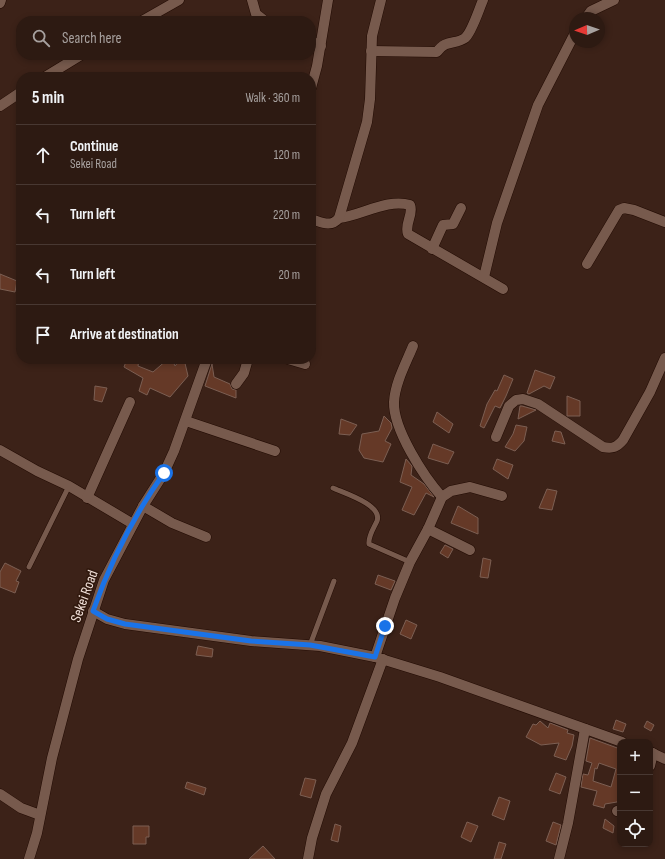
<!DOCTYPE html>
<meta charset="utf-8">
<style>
:root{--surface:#2d1a12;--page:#35231b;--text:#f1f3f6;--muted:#a7a19f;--line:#483832}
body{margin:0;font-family:"Sofia Sans Condensed",sans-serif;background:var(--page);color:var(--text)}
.controls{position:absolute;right:12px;bottom:12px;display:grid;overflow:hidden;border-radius:8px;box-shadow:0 2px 6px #0003}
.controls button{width:36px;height:36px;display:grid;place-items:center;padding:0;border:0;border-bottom:1px solid var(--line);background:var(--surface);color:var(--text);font:20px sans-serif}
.compass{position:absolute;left:569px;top:12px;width:36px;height:36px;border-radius:50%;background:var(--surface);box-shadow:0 2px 6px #0003;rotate:268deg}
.stop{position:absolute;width:12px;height:12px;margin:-9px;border:3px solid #1a73e8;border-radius:50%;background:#fff}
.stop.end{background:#1a73e8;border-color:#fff;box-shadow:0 1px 4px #0008}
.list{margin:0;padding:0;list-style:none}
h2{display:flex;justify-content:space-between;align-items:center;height:52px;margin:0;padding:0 16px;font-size:17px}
h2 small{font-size:13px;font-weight:400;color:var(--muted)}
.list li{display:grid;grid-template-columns:26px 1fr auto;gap:12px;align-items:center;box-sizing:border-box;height:60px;padding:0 16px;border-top:1px solid var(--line)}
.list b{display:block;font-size:15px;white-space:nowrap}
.list p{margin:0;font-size:13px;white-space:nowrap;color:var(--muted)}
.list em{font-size:13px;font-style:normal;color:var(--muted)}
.icon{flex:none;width:22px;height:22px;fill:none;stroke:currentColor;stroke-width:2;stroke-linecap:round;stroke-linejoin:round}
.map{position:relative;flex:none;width:665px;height:859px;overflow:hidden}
.search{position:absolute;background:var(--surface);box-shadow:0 2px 6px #0003;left:16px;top:16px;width:300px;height:44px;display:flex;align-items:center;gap:10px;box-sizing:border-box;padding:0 14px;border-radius:16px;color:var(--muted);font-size:15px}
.panel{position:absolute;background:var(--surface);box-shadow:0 2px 6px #0003;left:16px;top:72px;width:300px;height:292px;border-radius:16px}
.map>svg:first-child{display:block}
.building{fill:#653927;stroke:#7c5f53;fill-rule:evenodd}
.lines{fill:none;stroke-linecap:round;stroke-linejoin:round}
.service-casing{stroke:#220b03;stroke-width:6}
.minor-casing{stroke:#220b03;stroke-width:11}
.service{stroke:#775a4d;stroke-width:5}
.minor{stroke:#775a4d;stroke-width:10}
.route{stroke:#1a73e8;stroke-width:5}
.labels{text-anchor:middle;stroke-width:3.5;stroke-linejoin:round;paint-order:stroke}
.street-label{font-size:15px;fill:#f1e0d9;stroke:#31190e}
</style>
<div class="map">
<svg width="665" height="859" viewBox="0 0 665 859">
<rect width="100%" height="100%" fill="#3c2218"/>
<g class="building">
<path d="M0,274l17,7 -2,11 -15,-3z"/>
<path d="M127,359h12l-1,7 15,6 15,-13h4l3,7 6,-7h3l4,17 -18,21 -20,-9 -3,7 -8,-4 4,-13 -19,-11z"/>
<path d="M212,364l2,13 16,7 2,5 4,1v8l-31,-12z"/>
<path d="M535,370l20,7 -5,12 -6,-3 -15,8 -2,-1z"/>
<path d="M504,375l9,4 -7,17 -6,12 -5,-2 -11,22 -4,-2 7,-22 8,-14 2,1z"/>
<path d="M95,386l12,2 -5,14 -8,-2z"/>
<path d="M567,396l13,5v15h-13z"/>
<path d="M520,406h2l14,4 -18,9z"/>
<path d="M437,412l16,12 -4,9 -16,-11z"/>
<path d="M384,416l7,7 1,5 -7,13 6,3 -8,18 -19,-4 -5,-8 3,-16 17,-3z"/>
<path d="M341,419l16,6 -7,10 -11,-1z"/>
<path d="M516,425l11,2 -3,14 -9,10 -10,-4 8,-13z"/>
<path d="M555,431l6,1 4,12 -13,-3z"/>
<path d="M433,444l21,8 -6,12 -20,-6z"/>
<path d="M406,459l6,7 -1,9 13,9 10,13 -8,-4 -12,22 -12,-5 10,-23 -12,-5z"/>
<path d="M497,459l16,6 -5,14 -15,-10z"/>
<path d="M547,489l10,2 -5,19 -13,-2z"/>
<path d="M458,506l20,12v16l-27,-11z"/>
<path d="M445,545l8,4 -5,9 -8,-5z"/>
<path d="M483,558l8,2 -3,18 -8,-1z"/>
<path d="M5,563l16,8 -5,10 3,1 -4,11 -15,-6v-15z"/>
<path d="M378,575l17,6 -4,9 -16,-6z"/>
<path d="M406,620l11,5 -6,14 -11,-5z"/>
<path d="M198,646l15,3 -1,8 -16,-2z"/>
<path d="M616,720l10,4 -3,8 -10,-3z"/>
<path d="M540,721l8,7 2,-5 18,7 -1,3 7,2 -2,11 -6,14 -12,-4 5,-13 -18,2 -15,-8 7,-13 3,1z"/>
<path d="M647,721l7,4 -3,6 -7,-4z"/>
<path d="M590,738l30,11v46l-3,7 -12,2 -1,4 -11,-3 4,-14 -16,-4 2,-13 5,1 4,-12 -6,-2zM599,763l17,6 -5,18 -18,-6 2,-13 2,1z"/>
<path d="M556,773l10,4 -6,17 -11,-4z"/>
<path d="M305,778l11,2 -5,18 -11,-3z"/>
<path d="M187,782l19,6 -2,7 -19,-7z"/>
<path d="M499,797l11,4 -6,19 -12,-5z"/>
<path d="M605,819l9,7 -1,7 -10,-5z"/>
<path d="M467,822l11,4 -7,16 -10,-5z"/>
<path d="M553,822l8,3 -5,20 -10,-4z"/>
<path d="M335,824l6,2 -3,16 -7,-2z"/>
<path d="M133,826h16v11h-3v7h-13z"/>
<path d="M499,842l7,2 -5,15h-7z"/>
<path d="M263,846l12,13h-26z"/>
</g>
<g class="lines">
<g class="service-casing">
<g id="service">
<path d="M333,488c11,5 50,17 44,33 -3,7 -9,15 -8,23l41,18"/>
<path d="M29,567l40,-81"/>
<path d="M310,645l24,-64"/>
</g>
</g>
<g class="minor-casing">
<g id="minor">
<path d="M252,0l4,14 9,7"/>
<path d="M0,3l1,-3"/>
<path d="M586,18l5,-7 23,-11"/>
<path d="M142,21l37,-21"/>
<path d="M311,41l10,5"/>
<path d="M371,51l66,1c9,-13 18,-7 28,-14 7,-6 14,-29 18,-38"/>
<path d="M45,77l36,-22"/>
<path d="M311,88l6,-22 11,-66"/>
<path d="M0,106l21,-14"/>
<path d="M339,218c22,-2 48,-20 71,-13 4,9 -6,19 -2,29l95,55"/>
<path d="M311,219c10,3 20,9 28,-1l28,-96 3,-23 2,-63 9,-36"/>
<path d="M432,249l11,-24 10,-1 8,-16"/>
<path d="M587,264l32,-54 5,-2 10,2 31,12"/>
<path d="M484,277l13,-54 41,-118 37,-72"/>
<path d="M413,346c-7,17 -18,37 -19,56 -1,27 30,75 48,95"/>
<path d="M288,359l17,5"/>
<path d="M236,384l8,-11 4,-14"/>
<path d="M186,421l89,30"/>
<path d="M496,437l13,-31 7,-6 7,-1 15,5 65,43c10,2 14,0 20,-7l27,-48 15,-34"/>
<path d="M0,450l37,21 32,15 64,38"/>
<path d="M87,498l43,-96"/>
<path d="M143,506l29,17 34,14"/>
<path d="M428,529l42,21"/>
<path d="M93,611l14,8 18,5 126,17 69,5 55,11 65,20 182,65"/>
<path d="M375,657l20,-59 15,-36 18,-33 14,-32 9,-6 19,-4 32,9"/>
<path d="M650,752l15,7"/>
<path d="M650,766l3,-13"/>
<path d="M0,794l21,14 19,7"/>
<path d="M617,811l3,-1"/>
<path d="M29,859l8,-26 15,-75 26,-99 26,-79 39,-74 21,-33 10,-22 33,-92"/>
<path d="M308,859l4,-21 14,-44 26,-51 31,-84"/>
<path d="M559,859l9,-36 17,-94"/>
</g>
</g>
<use href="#service" class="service"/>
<use href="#minor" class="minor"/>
</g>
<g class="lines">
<path class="route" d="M164,473c-30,42 -54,90 -71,138l14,8 18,5 126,17 59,4 65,12 10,-31"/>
</g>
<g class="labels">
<g class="street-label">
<text transform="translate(84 596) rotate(-70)" y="5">Sekei Road</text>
</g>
</g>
</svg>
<div class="controls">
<button>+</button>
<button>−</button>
<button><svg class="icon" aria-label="locate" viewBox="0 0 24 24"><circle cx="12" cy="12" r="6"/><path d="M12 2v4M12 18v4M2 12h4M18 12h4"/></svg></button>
</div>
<svg class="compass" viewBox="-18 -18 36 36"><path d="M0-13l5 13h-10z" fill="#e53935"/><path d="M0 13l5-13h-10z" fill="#a7a19f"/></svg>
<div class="stop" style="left:164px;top:473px"></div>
<div class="stop end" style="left:385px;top:626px"></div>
<div class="search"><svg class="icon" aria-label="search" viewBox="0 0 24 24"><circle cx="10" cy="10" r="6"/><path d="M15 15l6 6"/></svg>Search here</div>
<section class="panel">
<h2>5 min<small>Walk · 360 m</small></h2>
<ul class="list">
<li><svg class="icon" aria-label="ahead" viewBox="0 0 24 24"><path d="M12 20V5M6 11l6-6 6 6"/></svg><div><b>Continue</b><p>Sekei Road</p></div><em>120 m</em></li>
<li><svg class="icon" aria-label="left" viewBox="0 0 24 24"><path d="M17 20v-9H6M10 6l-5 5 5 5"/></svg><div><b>Turn left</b></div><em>220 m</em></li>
<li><svg class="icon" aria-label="left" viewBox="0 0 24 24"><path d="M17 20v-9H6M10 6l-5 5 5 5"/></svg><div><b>Turn left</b></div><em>20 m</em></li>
<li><svg class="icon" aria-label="arrive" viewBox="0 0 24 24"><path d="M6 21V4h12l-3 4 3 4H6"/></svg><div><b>Arrive at destination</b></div></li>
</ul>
</section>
</div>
